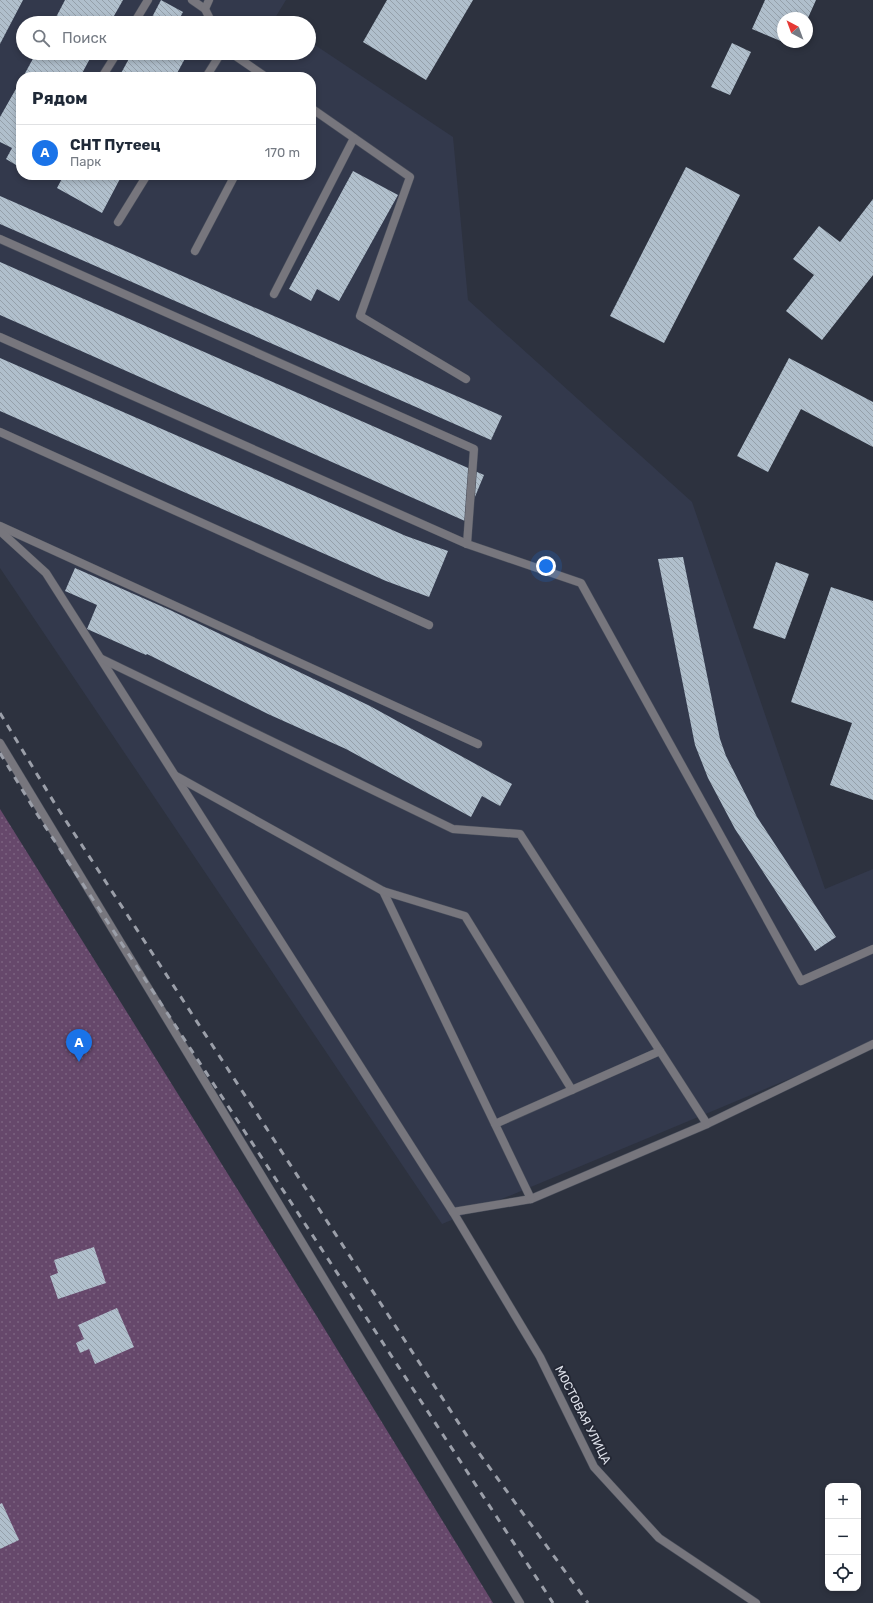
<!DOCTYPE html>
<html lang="ru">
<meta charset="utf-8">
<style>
:root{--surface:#fff;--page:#f6f6f7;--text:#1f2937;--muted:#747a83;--line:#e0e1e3;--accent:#1a73e8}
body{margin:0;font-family:Rubik,sans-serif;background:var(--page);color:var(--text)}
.controls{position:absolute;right:12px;bottom:12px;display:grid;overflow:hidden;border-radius:8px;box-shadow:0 2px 6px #0003}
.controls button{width:36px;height:36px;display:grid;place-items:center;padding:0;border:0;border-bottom:1px solid var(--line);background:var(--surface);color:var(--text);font:20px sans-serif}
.compass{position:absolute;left:777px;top:12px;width:36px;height:36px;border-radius:50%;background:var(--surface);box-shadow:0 2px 6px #0003;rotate:319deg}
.you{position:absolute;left:546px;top:566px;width:14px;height:14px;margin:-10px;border:3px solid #fff;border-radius:50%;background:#1a73e8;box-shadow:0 0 0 6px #1a73e833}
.badge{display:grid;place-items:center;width:26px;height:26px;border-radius:50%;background:var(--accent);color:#fff;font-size:13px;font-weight:700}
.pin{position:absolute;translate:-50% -33px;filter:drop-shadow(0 1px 2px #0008)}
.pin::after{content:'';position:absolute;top:21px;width:14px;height:12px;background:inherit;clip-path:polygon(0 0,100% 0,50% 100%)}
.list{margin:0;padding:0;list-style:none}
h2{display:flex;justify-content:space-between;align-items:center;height:52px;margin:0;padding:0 16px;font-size:17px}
h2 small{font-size:13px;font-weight:400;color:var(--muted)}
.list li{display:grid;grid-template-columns:26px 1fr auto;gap:12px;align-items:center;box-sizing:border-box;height:56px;padding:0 16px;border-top:1px solid var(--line)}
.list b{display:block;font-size:15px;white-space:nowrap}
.list p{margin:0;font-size:13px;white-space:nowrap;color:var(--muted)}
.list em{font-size:13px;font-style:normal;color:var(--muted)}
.icon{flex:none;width:22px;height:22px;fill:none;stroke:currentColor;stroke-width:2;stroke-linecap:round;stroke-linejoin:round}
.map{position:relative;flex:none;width:873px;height:1603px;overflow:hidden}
.search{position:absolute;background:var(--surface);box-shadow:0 2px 6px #0003;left:16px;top:16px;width:300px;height:44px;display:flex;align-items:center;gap:10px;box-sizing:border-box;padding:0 14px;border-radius:22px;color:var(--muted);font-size:15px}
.panel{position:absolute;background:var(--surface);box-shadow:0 2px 6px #0003;left:16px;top:72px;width:300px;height:108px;border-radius:16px}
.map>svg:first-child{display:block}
.built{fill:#33394c;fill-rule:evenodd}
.grass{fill:url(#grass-dots)}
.building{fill:url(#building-back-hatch)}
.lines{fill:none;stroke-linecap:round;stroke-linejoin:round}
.service-casing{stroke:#494e5b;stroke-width:9}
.minor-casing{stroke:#494e5b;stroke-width:9}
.service{stroke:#77767d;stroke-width:8}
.minor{stroke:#77767d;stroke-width:8}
.rail{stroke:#9b9fa9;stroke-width:3;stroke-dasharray:7 7;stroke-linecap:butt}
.labels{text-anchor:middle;stroke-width:4;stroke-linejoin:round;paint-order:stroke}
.street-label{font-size:12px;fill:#dfe2eb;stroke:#242835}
</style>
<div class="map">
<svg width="873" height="1603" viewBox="0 0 873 1603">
<defs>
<pattern id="grass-dots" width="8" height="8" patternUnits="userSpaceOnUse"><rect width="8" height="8" fill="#66486b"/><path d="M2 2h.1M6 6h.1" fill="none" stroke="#7b6280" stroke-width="1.8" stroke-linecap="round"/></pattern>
<pattern id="building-back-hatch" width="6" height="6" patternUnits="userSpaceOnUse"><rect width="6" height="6" fill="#b0bfcc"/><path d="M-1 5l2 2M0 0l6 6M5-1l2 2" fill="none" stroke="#95a0aa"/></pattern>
</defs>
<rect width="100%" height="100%" fill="#2d323f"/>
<path class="built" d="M0,0h286l-11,18 8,5h-260v30h286v-12l144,96 15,163 224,202 133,387 48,-20v175l-431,180 -442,-656zM21,77h290v98h-290z"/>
<path class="grass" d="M0,809l316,506 177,288h-493z"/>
<g class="building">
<path d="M0,0h23l-23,44z"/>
<path d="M65,0h58l-13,23h-57z"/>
<path d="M161,0l22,12 -6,11h-28z"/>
<path d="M387,0h86l-47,80 -63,-38z"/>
<path d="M765,0h51l-8,18h-25v24h14l-2,5 -43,-18z"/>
<path d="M732,43l19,9 -21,43 -19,-8z"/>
<path d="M36,53h57l-13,24h-57z"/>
<path d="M132,53h56l-13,24h-56z"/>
<path d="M21,80v88l-15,-9 6,-11 -12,-6v-25z"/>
<path d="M686,167l54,28 -76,148 -54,-27z"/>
<path d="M353,171l45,24 -59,106 -22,-12 -6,12 -22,-12z"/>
<path d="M64,175h58l-20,38 -45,-25z"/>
<path d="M0,196l502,220 -11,24 -491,-216z"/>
<path d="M873,199v76l-51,65 -36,-29 28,-36 -21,-16 26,-33 21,16z"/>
<path d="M0,262l484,213 -19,46 -465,-206z"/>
<path d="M0,358l406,178 42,15 -19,46 -43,-16 -386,-170z"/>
<path d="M789,358l84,44v45l-72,-38 -33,63 -31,-16z"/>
<path d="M683,557l37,182 6,17 31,61 79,120 -21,14 -80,-122 -27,-51 -13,-33 -37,-186z"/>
<path d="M776,562l33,12 -24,65 -32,-11z"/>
<path d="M75,568l95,42 200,96 142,78 -12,22 -18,-10 -11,21 -125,-68 -78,-35 -121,-60 -1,1 -59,-26 10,-24 -32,-14z"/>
<path d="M831,587l42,14v199l-43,-15 22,-62 -61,-21z"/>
<path d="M94,1247l12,36 -48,16 -8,-23 8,-3 -4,-13z"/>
<path d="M117,1308l17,39 -39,17 -6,-15 -9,4 -4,-10 8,-4 -6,-14z"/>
<path d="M2,1503l17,37 -19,9v-45z"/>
</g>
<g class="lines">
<g class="service-casing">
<g id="service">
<path d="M192,0l13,9 7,14"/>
<path d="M205,9l4,-9"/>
<path d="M134,23l14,-23"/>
<path d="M231,53l35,24"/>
<path d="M102,77l15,-24"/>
<path d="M206,77l15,-24"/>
<path d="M311,108l99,69 -50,139 106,63"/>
<path d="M118,222l29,-47"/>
<path d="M0,239l474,210 -7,95"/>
<path d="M195,251l40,-76"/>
<path d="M274,294l80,-156"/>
<path d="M0,337l467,207 114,39 220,398 72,-32"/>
<path d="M0,432l429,193"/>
<path d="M0,526l478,218"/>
<path d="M0,531l46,42 407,639 78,-13 176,-75 166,-80"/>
<path d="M102,659l351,170 67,5 187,290"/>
<path d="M176,776l207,115 148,308"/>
<path d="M383,891l82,25 107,174"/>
<path d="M495,1124l165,-73"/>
</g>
</g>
<g class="minor-casing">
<g id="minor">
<path d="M0,743l520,860"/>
<path d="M453,1212l87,145 54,110 65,71 97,65"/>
</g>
</g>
<use href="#service" class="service"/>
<use href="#minor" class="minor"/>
<g class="rail">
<path d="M0,713l55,91 416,638 117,161"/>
<path d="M0,753l37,61 516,789"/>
</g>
</g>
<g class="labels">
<g class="street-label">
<text transform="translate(583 1415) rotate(63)" y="4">МОСТОВАЯ УЛИЦА</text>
</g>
</g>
</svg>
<div class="controls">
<button>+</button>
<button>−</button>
<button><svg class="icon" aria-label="locate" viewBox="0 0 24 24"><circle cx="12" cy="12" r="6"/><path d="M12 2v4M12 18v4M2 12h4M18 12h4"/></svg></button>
</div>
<svg class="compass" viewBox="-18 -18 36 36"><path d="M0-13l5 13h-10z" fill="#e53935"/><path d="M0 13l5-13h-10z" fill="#747a83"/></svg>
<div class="you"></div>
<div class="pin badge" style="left:79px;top:1062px">A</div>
<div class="search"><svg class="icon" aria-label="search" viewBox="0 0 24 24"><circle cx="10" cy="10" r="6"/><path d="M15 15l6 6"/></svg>Поиск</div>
<section class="panel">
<h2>Рядом<small></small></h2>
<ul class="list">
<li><span class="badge">A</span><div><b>СНТ Путеец</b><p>Парк</p></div><em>170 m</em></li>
</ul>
</section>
</div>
